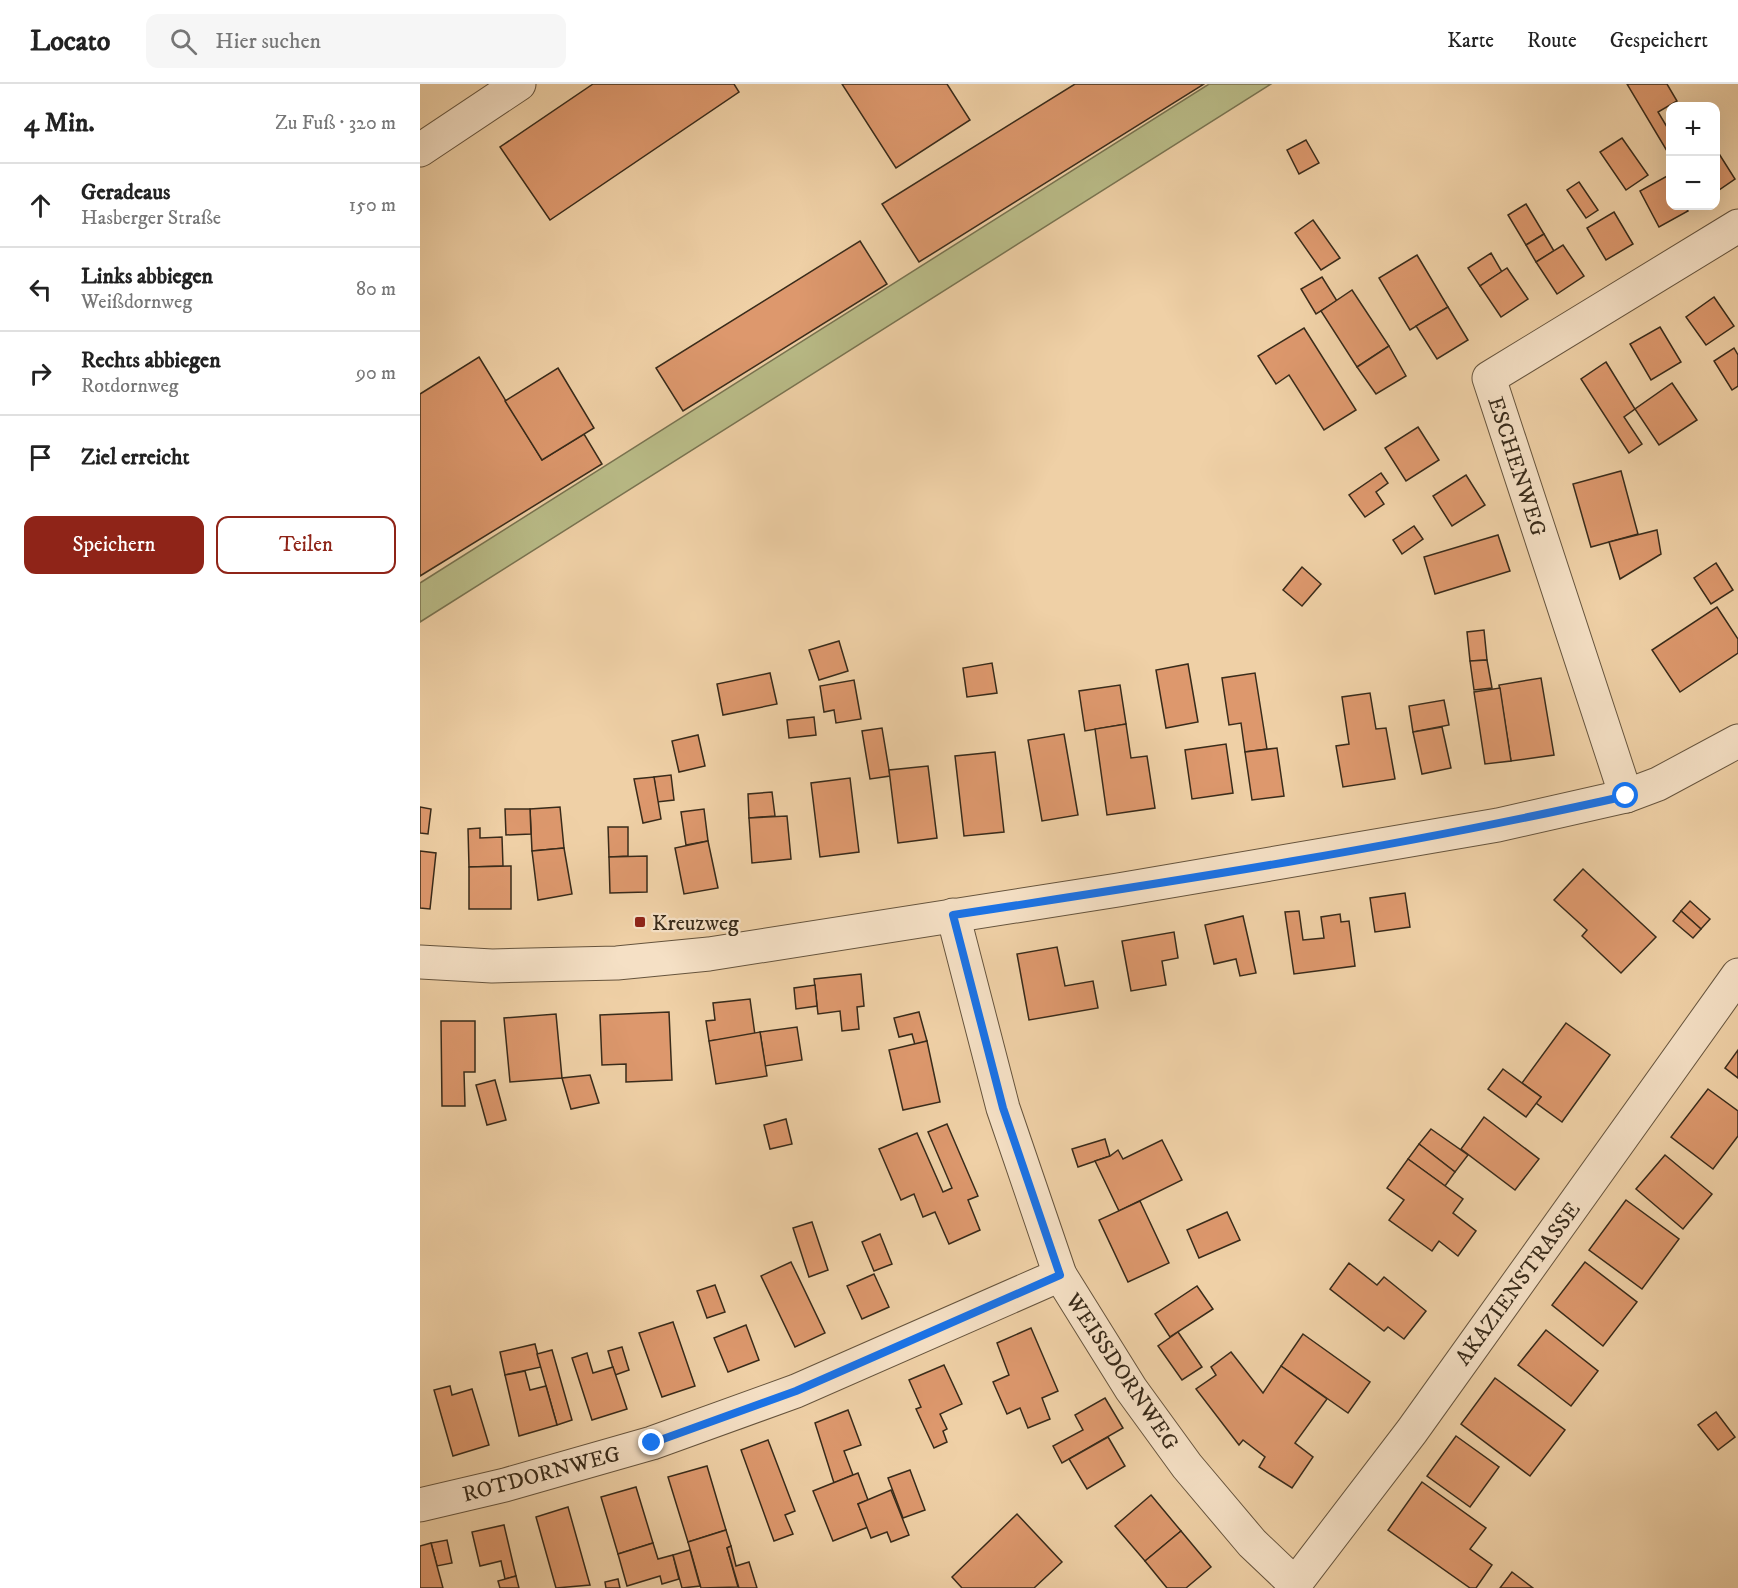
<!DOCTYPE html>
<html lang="de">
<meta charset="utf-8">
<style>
:root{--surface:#fff;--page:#f6f6f6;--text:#222;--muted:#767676;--line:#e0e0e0;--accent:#8f2418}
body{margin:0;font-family:"IM FELL DW Pica",serif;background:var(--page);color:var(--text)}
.controls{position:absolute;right:18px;top:18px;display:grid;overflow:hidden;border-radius:12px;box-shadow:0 6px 24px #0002}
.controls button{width:54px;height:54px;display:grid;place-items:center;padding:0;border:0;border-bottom:2px solid var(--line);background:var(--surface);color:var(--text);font:30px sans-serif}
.stop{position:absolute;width:18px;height:18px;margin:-14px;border:4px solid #1a73e8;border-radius:50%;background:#fff}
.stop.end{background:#1a73e8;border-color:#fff;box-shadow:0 2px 6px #0008}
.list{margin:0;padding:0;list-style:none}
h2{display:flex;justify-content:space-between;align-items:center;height:78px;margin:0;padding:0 24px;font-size:26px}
h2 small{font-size:20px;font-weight:400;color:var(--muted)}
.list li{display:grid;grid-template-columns:39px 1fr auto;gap:18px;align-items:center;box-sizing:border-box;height:84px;padding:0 24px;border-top:2px solid var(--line)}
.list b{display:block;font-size:22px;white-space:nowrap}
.list p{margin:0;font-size:20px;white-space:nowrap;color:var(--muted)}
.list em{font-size:20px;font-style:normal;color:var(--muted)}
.actions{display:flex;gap:12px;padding:18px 24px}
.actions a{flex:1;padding:14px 0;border:2px solid var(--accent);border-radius:12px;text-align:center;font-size:21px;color:var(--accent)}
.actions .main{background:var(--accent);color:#fff}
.icon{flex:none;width:33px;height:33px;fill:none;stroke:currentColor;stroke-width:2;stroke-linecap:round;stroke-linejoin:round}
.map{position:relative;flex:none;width:1318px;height:1504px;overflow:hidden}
header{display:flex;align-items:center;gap:36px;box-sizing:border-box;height:84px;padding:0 30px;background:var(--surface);border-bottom:2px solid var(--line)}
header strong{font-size:28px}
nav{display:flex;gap:33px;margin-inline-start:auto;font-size:21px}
.search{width:420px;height:54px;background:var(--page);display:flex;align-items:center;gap:15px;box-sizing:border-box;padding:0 21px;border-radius:12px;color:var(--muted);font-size:22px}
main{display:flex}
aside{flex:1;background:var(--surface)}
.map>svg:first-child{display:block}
.green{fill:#b9bb87;stroke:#797350;stroke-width:1.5}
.building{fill:#dd986d;stroke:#392b1a;stroke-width:1.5}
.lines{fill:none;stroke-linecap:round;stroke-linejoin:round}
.minor-casing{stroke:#66543d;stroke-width:35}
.minor{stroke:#f5e0c5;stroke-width:33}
.route{stroke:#1a73e8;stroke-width:8}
.poi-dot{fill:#8f2418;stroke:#f5e0c5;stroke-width:2}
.labels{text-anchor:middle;stroke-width:4.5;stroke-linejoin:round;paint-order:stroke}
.street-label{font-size:22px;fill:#392b1a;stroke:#f5e0c5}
.poi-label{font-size:22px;fill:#392b1a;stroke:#f5e0c5;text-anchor:start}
</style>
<header>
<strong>Locato</strong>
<div class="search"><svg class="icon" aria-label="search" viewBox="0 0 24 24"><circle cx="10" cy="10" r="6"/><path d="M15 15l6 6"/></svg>Hier suchen</div>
<nav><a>Karte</a><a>Route</a><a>Gespeichert</a></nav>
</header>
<main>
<aside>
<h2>4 Min.<small>Zu Fuß · 320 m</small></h2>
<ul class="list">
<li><svg class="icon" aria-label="ahead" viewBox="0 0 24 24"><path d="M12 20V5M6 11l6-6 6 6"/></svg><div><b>Geradeaus</b><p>Hasberger Straße</p></div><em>150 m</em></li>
<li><svg class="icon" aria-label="left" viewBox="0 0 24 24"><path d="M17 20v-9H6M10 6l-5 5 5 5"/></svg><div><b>Links abbiegen</b><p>Weißdornweg</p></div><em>80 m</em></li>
<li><svg class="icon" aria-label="right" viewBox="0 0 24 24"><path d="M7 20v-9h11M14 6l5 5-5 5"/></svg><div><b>Rechts abbiegen</b><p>Rotdornweg</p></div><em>90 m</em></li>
<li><svg class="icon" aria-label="arrive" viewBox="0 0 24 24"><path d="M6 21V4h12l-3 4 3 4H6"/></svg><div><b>Ziel erreicht</b></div></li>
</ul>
<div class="actions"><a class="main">Speichern</a><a>Teilen</a></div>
</aside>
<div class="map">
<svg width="1318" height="1504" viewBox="0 0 1318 1504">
<rect width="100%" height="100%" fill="#efd0a6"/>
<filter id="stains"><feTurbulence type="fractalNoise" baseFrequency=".00333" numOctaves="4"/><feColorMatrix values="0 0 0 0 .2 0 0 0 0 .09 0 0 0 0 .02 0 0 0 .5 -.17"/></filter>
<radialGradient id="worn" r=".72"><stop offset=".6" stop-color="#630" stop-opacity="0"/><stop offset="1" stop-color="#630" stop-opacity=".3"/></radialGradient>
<path class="green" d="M789,0h62l-851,538v-39z"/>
<g class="building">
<path d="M173,0h141l5,8 -189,128 -50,-73z"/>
<path d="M422,0h105l23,36 -74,48z"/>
<path d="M655,0h129l-285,178 -37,-58z"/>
<path d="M1207,0h40l10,17 -19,11 12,20v24z"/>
<path d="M1202,54l26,37 -22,15 -26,-38z"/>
<path d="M886,56l13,23 -20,11 -12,-24z"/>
<path d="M1296,65l19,30 -19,13z"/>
<path d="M1249,91l1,31h15l3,5 -29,16 -19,-36z"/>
<path d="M1159,98l19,28 -12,8 -19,-28z"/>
<path d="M1106,120l18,30 -18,11 -18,-30z"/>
<path d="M1194,128l19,32 -27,16 -19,-32z"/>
<path d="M893,136l27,38 -19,12 -26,-37z"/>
<path d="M1124,150l10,17 -18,11 -10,-17z"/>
<path d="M440,157l27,43 -204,127 -27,-43z"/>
<path d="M1143,161l21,31 -27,18 -21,-32z"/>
<path d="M1071,169l11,19 -22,14 -12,-18z"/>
<path d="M997,171l31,52 -38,23 -31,-52z"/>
<path d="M1087,184l21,31 -27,18 -21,-31z"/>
<path d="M902,193l15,24 -21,13 -15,-25z"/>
<path d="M932,206l37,56 -32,21 -36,-56z"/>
<path d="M1294,213l20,29 -28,19 -20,-28z"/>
<path d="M1028,223l20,33 -31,19 -21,-33z"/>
<path d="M1240,243l21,35 -30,18 -21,-36z"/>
<path d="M884,244l52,82 -32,20 -35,-55 -13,9 -18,-28z"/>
<path d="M969,262l17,30 -30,18 -19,-27z"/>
<path d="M1314,264l4,7v31l-6,4 -18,-29z"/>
<path d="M59,273l63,103 42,-26 18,30 -182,112v-182z"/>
<path d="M1186,278l29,47 -11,8 18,27 -13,9 -48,-74z"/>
<path d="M138,284l36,60 -52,32 -37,-59z"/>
<path d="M1252,299l25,37 -38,25 -24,-36z"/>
<path d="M998,343l21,33 -33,21 -21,-33z"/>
<path d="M1201,387l17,63 -47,13 -18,-63z"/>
<path d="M961,389l7,10 -12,9 8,12 -19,13 -16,-22z"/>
<path d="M1046,391l19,30 -33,21 -19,-30z"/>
<path d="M994,442l9,13 -21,15 -9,-14z"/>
<path d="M1237,446l4,24 -41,25 -11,-37z"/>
<path d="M1078,451l12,36 -75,23 -11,-37z"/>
<path d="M1296,479l17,27 -22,14 -17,-26z"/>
<path d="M882,483l19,17 -19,22 -19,-16z"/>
<path d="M1297,523l21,32v14l-58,39 -28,-42z"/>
<path d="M1064,546l3,30 -17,1 -3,-29z"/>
<path d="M419,557l9,30 -29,9 -10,-30z"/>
<path d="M1067,576l5,28 -18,2 -4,-29z"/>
<path d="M572,579l5,30 -30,4 -4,-29z"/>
<path d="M768,580l10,58 -32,6 -10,-58z"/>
<path d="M350,589l7,31 -54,11 -6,-31z"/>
<path d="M835,589l12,76 -22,3 -4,-29 -12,2 -7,-47z"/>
<path d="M1121,594l13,77 -43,6 -12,-76z"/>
<path d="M434,596l7,39 -25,4 -2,-13 -10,2 -4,-26z"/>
<path d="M700,601l6,39 -41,7 -6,-40z"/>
<path d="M1080,604l11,73 -26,3 -11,-72z"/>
<path d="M950,609l6,36 10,-1 9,51 -52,8 -7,-41 13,-2 -7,-47z"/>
<path d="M1024,616l5,25 -36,7 -4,-26z"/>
<path d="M394,633l2,18 -27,3 -2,-18z"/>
<path d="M706,640l5,34 16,-2 8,52 -48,7 -12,-86z"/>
<path d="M1022,643l9,41 -29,6 -9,-42z"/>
<path d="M462,644l8,48 -20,3 -8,-48z"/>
<path d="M644,650l14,81 -36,6 -14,-81z"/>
<path d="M278,651l7,31 -26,6 -7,-31z"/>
<path d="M806,660l7,49 -41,6 -7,-49z"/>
<path d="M857,664l7,48 -32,4 -7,-48z"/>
<path d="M575,668l9,80 -40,4 -9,-80z"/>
<path d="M508,682l9,72 -39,5 -9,-73z"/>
<path d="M251,691l3,25 -17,2 -3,-25z"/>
<path d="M234,693l7,42 -18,4 -9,-44z"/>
<path d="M430,694l9,74 -39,5 -9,-74z"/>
<path d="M352,708l3,24 -26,2 -1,-24z"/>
<path d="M0,723l11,2 -3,25 -8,-1z"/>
<path d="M140,723l4,41 -32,3 -2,-42z"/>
<path d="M85,725h25l1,25 -25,1z"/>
<path d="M284,725l4,32 -22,4 -5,-33z"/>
<path d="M367,732l4,43 -39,4 -3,-45z"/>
<path d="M188,743h20v29l-19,1z"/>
<path d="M60,744v10l22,-1 1,29 -34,1 -1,-38z"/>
<path d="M288,757l10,47 -34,6 -9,-46z"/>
<path d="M144,764l8,46 -34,6 -6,-49z"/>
<path d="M0,767l16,2 -6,56 -10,-1z"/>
<path d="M227,772v36l-37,1 -1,-36z"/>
<path d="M91,782v43h-42v-42z"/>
<path d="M1163,785l73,68 -35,36 -39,-37 5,-6 -33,-30z"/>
<path d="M985,809l5,34 -35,5 -5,-34z"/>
<path d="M1270,817l20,18 -9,10 -20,-18z"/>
<path d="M879,827l4,29 21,-2 -3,-21 19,-3 1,8 8,-1 6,45 -61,8 -9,-62z"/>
<path d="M1261,827l20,18 -8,9 -20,-17z"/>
<path d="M823,832l13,57 -16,3 -4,-17 -22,5 -9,-39z"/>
<path d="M754,848l4,26 -16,3 4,24 -35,6 -9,-50z"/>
<path d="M637,863l8,39 28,-5 5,27 -69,12 -12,-66z"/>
<path d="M441,890l3,32 -7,1 2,22 -17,2 -2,-20 -22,3 -4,-35z"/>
<path d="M395,901l2,21 -21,3 -2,-21z"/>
<path d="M330,915l5,36 -46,6 -3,-20 9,-1 -2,-17z"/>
<path d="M249,928l3,68 -46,2v-18l-24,1 -2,-50z"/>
<path d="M499,928l8,29 -12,4 -3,-11 -13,3 -5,-19z"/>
<path d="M136,930l6,64 -52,4 -6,-64z"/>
<path d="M21,937h34v51h-11l1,34h-23z"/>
<path d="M1146,939l44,32 -48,67 -26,-19 5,-6 -19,-14z"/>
<path d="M377,943l5,33 -37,6 -5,-34z"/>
<path d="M340,948l7,44 -51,8 -7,-43z"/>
<path d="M507,957l13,61 -37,8 -14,-60z"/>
<path d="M1318,966v28l-13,-10z"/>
<path d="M1083,985l38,28 -15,20 -38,-28z"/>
<path d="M170,991l9,28 -28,6 -9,-31z"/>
<path d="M75,996l11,40 -19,5 -11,-40z"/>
<path d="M1288,1005l30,22v25l-25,33 -42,-32z"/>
<path d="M1064,1033l55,42 -24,31 -54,-41z"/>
<path d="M366,1035l6,25 -22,5 -6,-24z"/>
<path d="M527,1040l31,72 -10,4 12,30 -31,14 -14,-32 -12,5 -9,-23 -13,6 -22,-51 38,-16 26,59 9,-4 -24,-56z"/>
<path d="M1011,1045l37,26 -13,17 -36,-28z"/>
<path d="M685,1055l5,17 -32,11 -6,-18z"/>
<path d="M742,1056l20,40 -63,31 -24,-50 15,-5 8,-6 5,9z"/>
<path d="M999,1060l36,28 -10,14 -37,-27z"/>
<path d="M1245,1071l47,39 -29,35 -47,-40z"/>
<path d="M988,1075l55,40 -10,14 23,18 -18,25 -19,-15 -7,10 -43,-31 15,-20 -17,-12z"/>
<path d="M1206,1116l53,39 -37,50 -53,-39z"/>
<path d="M720,1117l29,62 -41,19 -29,-62z"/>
<path d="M807,1128l13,28 -41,18 -12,-28z"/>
<path d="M392,1138l16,48 -19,7 -16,-49z"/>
<path d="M460,1150l12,30 -18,7 -12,-29z"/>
<path d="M371,1178l34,71 -30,14 -34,-71z"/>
<path d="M1165,1178l52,40 -34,44 -51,-41z"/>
<path d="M929,1179l28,22 7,-8 42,34 -22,28 -16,-12 -4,4 -54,-42z"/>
<path d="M454,1190l15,33 -27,12 -15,-33z"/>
<path d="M295,1201l10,27 -18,6 -10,-27z"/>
<path d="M777,1202l16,23 -43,28 -15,-23z"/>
<path d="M253,1238l22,64 -33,11 -23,-64z"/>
<path d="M326,1241l13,35 -31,12 -14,-34z"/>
<path d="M611,1244l27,63 -16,7 8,21 -22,9 -8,-20 -13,6 -14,-32 16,-7 -12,-32z"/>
<path d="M1126,1246l52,41 -27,35 -53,-41z"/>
<path d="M758,1248l24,35 -20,13 -24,-34z"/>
<path d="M883,1250l67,48 -22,31 -67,-47z"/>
<path d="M115,1260l6,23 -36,8 -5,-23z"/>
<path d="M202,1263l7,23 -14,5 -7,-24z"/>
<path d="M132,1266l20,70 -15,5 -20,-71z"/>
<path d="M811,1268l32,41 18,-27 46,33 -32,44 18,14 -21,31 -33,-21 6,-10 -22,-17 -4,5 -43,-56 20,-14 -5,-8z"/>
<path d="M167,1269l6,20 20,-6 14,42 -35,11 -20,-62z"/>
<path d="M524,1281l18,39 -22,10 7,15 -4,2 4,11 -13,6 -18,-39 5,-2 -12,-27z"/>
<path d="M105,1287l5,19 16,-4 11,39 -38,11 -14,-61z"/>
<path d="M1075,1294l70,52 -35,46 -69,-52z"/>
<path d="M30,1302l2,9 20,-6 17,56 -36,11 -19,-66z"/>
<path d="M685,1314l18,30 -61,35 -9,-17 30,-16 -8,-15z"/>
<path d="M428,1326l13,35 -17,6 9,24 -19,8 -19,-60z"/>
<path d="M1296,1328l19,25 -17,13 -20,-25z"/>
<path d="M1036,1352l43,31 -29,40 -43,-31z"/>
<path d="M688,1353l17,29 -38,23 -18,-30z"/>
<path d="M348,1356l27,71 -10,4 8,19 -19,7 -33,-91z"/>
<path d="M287,1382l19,64 -38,12 -20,-65z"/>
<path d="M490,1386l15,40 -22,8 -15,-40z"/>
<path d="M438,1389l10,27 -10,4 10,23 -35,14 -20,-50z"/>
<path d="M1002,1398l64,46 -16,21 22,16 -16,23h-6l-82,-58z"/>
<path d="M216,1403l17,56 -35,11 -17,-57z"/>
<path d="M471,1406l18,45 -18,7 -4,-10 -16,6 -13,-34z"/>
<path d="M731,1411l30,36 -36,30 -30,-35z"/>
<path d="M148,1423l22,78 -34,3 -20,-71z"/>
<path d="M597,1430l45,48 -28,26h-72l-10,-11z"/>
<path d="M84,1441l12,51 -11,3 -4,-18 -21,5 -8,-34z"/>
<path d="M306,1446l5,16 -4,2 11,39 -37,1 -13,-46z"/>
<path d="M761,1447l30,36 -25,21h-19l-22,-27z"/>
<path d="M27,1456l5,23 -15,3 -6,-23z"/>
<path d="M11,1459l6,23 6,22h-23v-42z"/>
<path d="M233,1459l5,16 15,-4 6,24 -17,5 -2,-8 -33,10 -9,-32z"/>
<path d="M311,1462l5,20 13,-4 8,26h-18l-12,-40z"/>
<path d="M270,1466l10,36 -18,2 -9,-33z"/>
<path d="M1092,1488l21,16h-33z"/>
<path d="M96,1492l3,12h-19l-2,-7z"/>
<path d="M198,1495l2,9h-14l-1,-6z"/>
</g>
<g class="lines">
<g class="minor-casing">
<g id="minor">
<path d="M0,66l99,-66"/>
<path d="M1206,712l-137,-418 249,-152"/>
<path d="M533,831l50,193 57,167 71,114 56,77 65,77 43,41"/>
<path d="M0,878l72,4 125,-3 92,-9 409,-64 380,-65 128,-29 32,-12 80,-43"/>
<path d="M0,1421l85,-20 147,-42 144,-52 264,-116"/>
<path d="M872,1504l120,-157 326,-456"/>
</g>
</g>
<use href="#minor" class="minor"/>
</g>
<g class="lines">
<path class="route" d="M232,1359l144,-52 264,-116 -57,-167 -50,-193c225,-34 451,-69 673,-119"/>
</g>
<rect class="poi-dot" x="214" y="832" width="12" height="12" rx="3"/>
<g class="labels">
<g class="street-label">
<text transform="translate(1098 382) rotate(72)" y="8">ESCHENWEG</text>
<text transform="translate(1097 1199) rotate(-54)" y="8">AKAZIENSTRASSE</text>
<text transform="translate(703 1287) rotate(56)" y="8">WEISSDORNWEG</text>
<text transform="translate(121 1389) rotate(-15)" y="8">ROTDORNWEG</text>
</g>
<g class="poi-label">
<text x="232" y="846">Kreuzweg</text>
</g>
</g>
<rect width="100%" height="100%" filter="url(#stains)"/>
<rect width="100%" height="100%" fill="url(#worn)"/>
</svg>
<div class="controls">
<button>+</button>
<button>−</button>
</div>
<div class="stop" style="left:1206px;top:712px"></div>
<div class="stop end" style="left:232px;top:1359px"></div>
</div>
</main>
